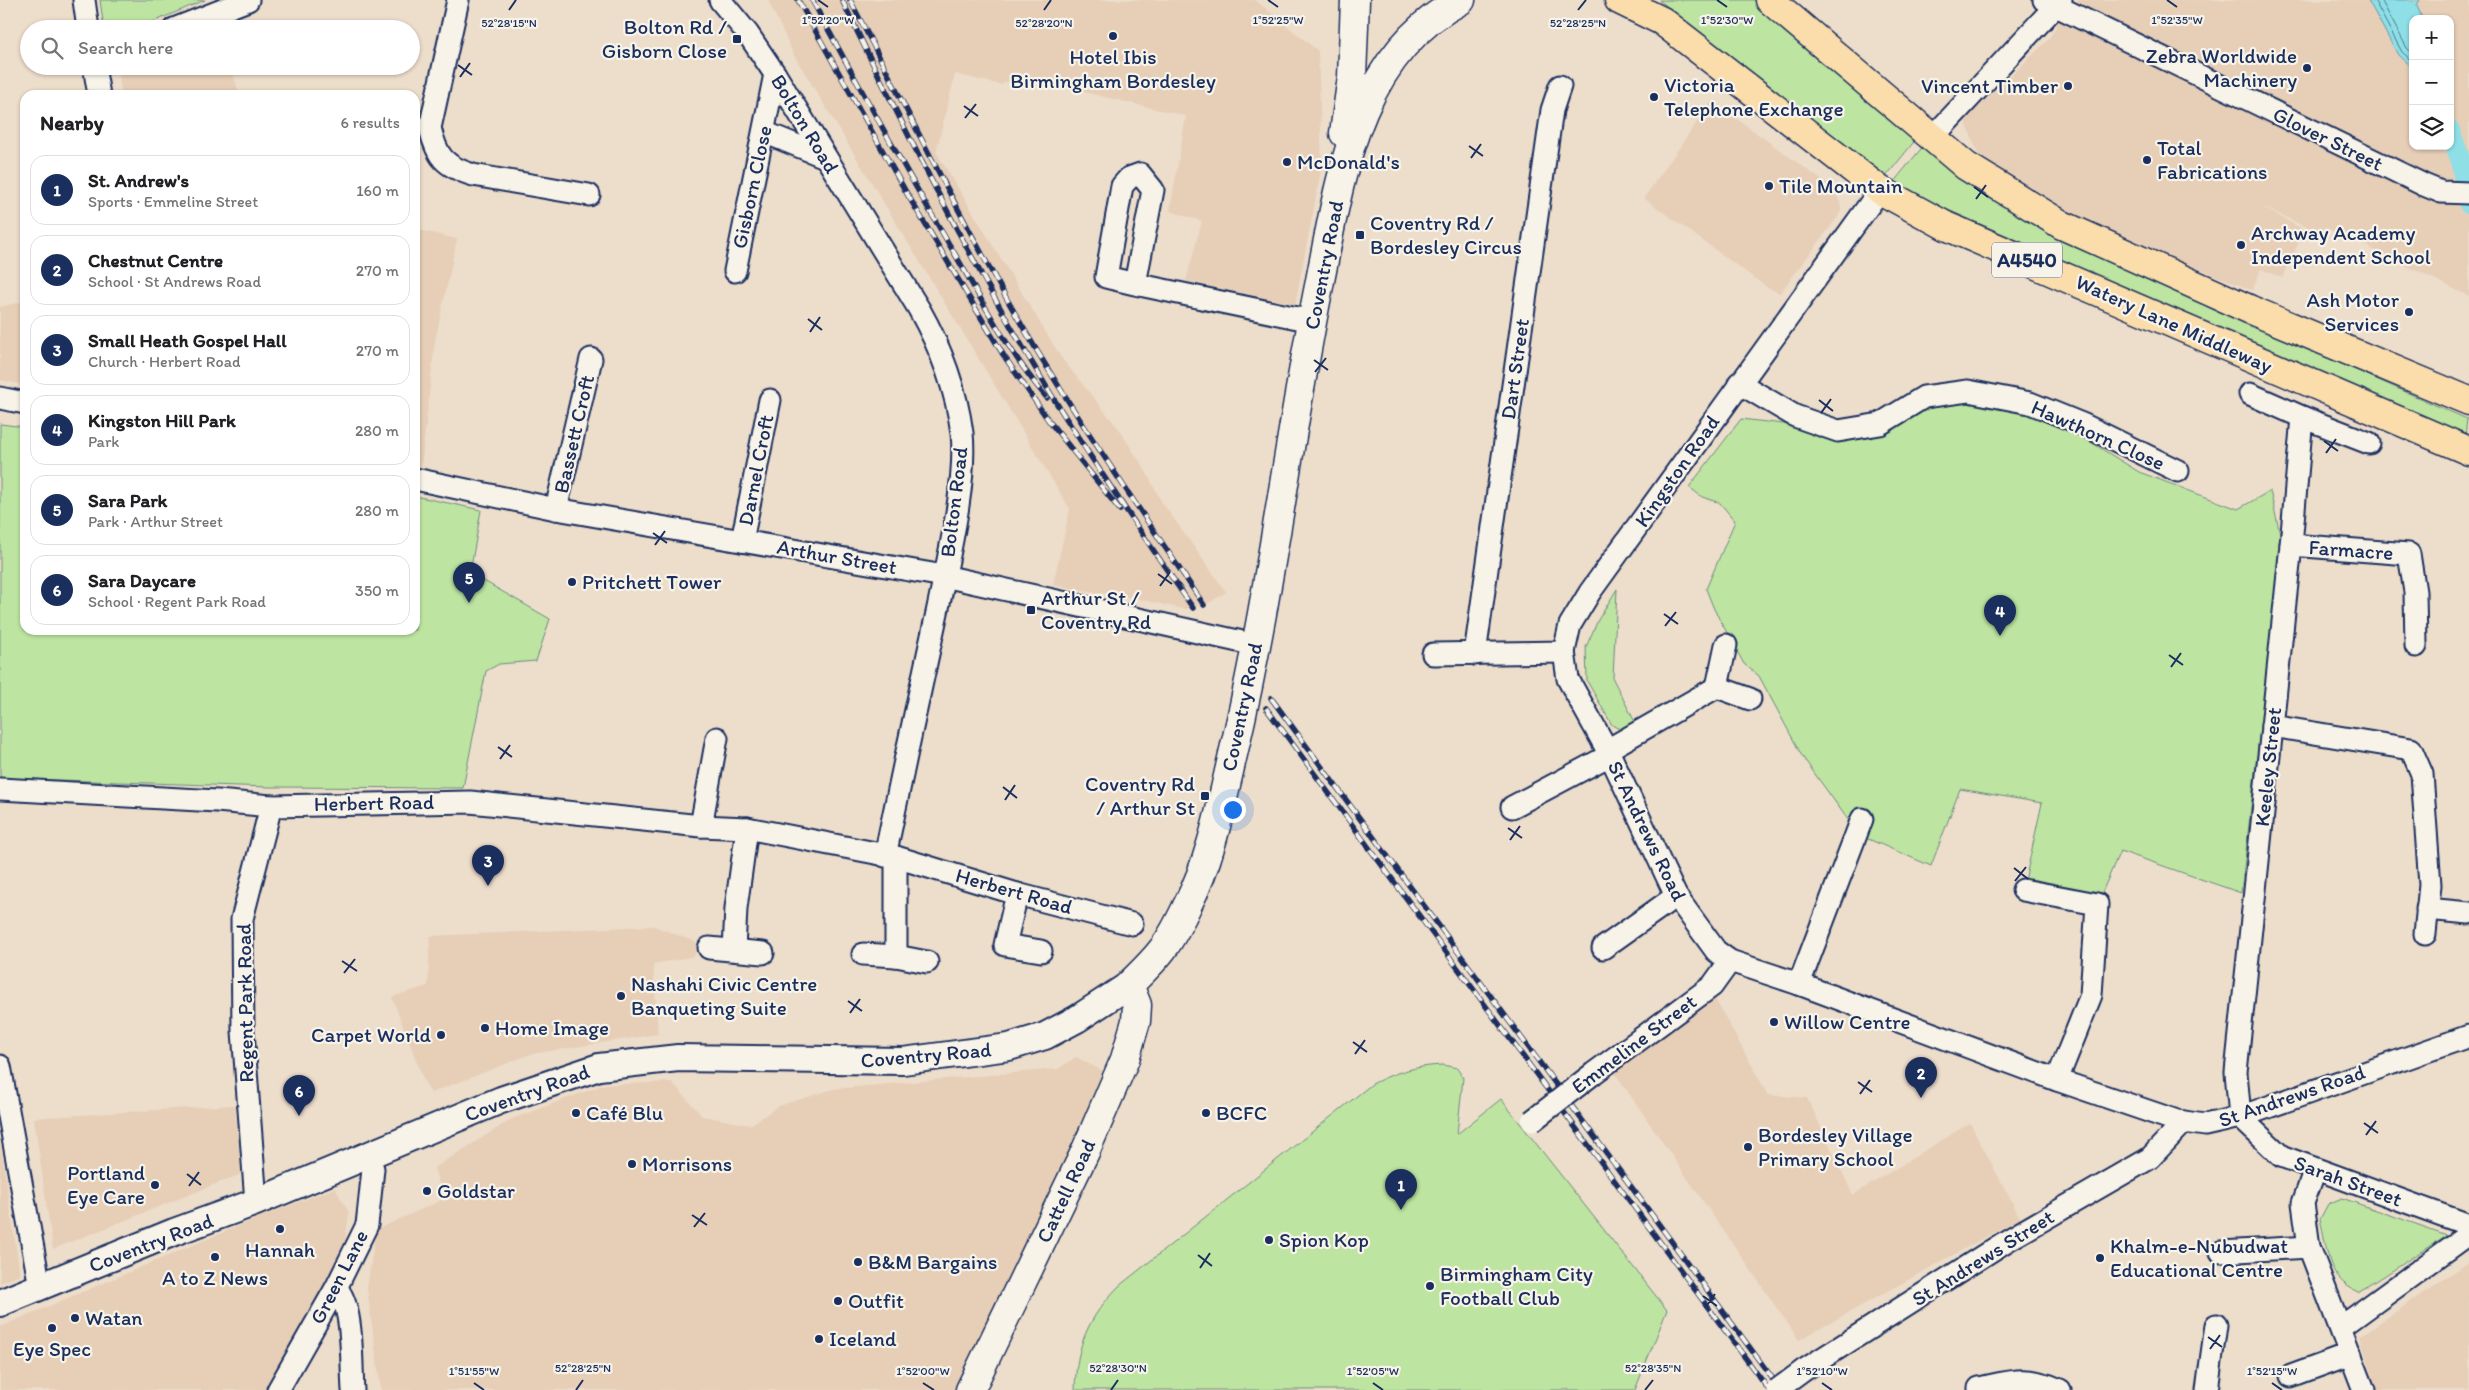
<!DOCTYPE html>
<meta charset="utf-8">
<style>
:root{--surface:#fff;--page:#f2f2f2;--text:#202124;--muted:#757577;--line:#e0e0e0;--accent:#1b2f5e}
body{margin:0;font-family:Itim,sans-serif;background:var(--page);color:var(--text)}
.controls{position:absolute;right:15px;top:15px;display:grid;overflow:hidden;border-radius:10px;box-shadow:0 1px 4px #0004}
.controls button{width:45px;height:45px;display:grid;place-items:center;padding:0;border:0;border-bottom:1px solid var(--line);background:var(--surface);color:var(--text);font:25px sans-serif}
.you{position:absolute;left:1232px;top:809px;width:18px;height:18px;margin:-12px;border:4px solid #fff;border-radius:50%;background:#1a73e8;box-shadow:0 0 0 8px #1a73e833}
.badge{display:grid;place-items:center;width:32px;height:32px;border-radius:50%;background:var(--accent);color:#fff;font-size:16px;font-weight:700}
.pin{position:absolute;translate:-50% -41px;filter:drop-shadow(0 1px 2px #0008)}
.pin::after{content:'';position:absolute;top:26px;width:18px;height:15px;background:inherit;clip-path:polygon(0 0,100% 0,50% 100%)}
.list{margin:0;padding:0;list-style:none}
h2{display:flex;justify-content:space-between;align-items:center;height:65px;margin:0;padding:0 20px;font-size:21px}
h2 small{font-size:16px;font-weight:400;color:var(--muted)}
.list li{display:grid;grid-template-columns:32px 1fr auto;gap:15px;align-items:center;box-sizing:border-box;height:70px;margin:0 10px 10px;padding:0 10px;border:1px solid var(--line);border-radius:15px}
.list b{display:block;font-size:19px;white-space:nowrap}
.list p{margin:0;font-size:16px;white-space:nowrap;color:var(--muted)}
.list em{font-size:16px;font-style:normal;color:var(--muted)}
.icon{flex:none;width:28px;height:28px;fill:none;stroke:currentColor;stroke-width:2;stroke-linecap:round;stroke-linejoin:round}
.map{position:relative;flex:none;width:2469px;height:1390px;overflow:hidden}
.search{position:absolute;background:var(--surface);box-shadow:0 1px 4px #0004;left:20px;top:20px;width:400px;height:55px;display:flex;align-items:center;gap:12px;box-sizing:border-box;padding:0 18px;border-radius:28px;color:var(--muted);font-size:19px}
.panel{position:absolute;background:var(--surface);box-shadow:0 1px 4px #0004;left:20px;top:90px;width:400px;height:545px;border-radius:15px}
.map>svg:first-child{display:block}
.built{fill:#e6ceb7;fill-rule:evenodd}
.green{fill:#bde4a0;stroke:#6c8a7f}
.water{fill:#8edfe6;stroke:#6099b0}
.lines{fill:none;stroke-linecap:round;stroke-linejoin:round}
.shore{stroke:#497594;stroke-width:1}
.canal{stroke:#8edfe6;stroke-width:20}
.minor-casing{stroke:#1b2f5e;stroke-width:25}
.tertiary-casing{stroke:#1b2f5e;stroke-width:30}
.secondary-casing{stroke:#1b2f5e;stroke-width:31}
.trunk-casing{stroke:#1b2f5e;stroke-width:31}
.minor{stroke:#f7f3e8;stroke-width:21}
.tertiary{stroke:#f7f3e8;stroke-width:26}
.secondary{stroke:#f7f3e8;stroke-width:28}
.trunk{stroke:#faddab;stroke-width:28}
.rail-casing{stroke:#1b2f5e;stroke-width:5.5}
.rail{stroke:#f7f3e8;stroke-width:4;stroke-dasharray:11;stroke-linecap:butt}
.minor-bridge-casing{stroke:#1b2f5e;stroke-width:25;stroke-linecap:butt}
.minor-bridge{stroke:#f7f3e8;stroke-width:21}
.ticks{fill:none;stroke:#1b2f5e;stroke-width:2}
.poi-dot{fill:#1b2f5e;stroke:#f7f3e8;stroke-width:2}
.labels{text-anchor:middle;stroke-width:4.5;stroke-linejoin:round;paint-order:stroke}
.shield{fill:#f7f3e8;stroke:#5d6a87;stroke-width:1}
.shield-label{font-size:20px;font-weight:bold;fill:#1b2f5e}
.poi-label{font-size:21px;fill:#1b2f5e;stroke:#f7f3e8;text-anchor:start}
.street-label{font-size:21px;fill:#1b2f5e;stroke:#f7f3e8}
.ticks-label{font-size:12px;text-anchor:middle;fill:#1b2f5e;stroke:#f7f3e8;stroke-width:4.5;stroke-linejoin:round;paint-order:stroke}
</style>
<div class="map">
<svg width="2469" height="1390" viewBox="0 0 2469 1390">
<rect width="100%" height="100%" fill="#edddcb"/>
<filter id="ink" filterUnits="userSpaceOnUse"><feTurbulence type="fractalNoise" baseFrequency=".02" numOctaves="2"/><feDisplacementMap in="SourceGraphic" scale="10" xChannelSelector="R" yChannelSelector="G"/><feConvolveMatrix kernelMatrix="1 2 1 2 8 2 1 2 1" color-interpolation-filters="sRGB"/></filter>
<g filter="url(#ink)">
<g class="built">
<path d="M768,0h487l63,51 4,114 -27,139 -109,-23 16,-60 -32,-10 16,-95 -149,-35 -33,1 -2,3 -47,-11 -19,78 126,207 56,69 26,40 17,33 65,91 -17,11 -25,6 -50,-11 -81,-13 17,-76 -276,-454z"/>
<path d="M2078,0h391v296l-117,-57 -28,-12 2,9 -67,-31 45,25 -21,48 -22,-9 -9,21 -75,-30 -106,-48 -92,-56 -14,-36 83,-80 10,-17zM2413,19h37v127h-37z"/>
<path d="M143,66h87l10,29h-118l-3,-20z"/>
<path d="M1712,101l119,86 9,14 1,10 -4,7 -57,75 -12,-5 -124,-90z"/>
<path d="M415,229l42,10 -22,102 -14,126 -6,-1z"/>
<path d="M25,301v84l-25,-5v-73z"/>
<path d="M653,926l43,16 -1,14 -42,8 5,70 -127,20 -100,39 -6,-10 -33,-86 36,-11 2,-50z"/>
<path d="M1714,997l54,98 39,3 46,97 117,-72 50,95 -221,122 -184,-267z"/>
<path d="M1076,1057l30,16 -43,96 -108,221h-574l-14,-102 9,-58 68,-31 -10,-31 78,-49 91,-34 69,-3 30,34 48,9 29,-19 55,-17 224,-20z"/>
<path d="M235,1105l6,69 -188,75 -19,-131z"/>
<path d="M0,1140l20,135 -20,8z"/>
<path d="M335,1188l14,25 -4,27 -28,62 -51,88h-266v-63l238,-101z"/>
<path d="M2469,1262v128h-92l-17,-54z"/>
</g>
<g class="green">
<path d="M100,0h105l-69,29h-32z"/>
<path d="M1659,0h98l160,138 -33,41z"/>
<path d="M1925,144l64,51 69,44 409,180 -2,18 -535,-235 -38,-18z"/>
<path d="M1966,400l59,12 46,18 68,42 99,37 32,-18 12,51 -41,351 -121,-42 -23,53 -74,-14 19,-87 -82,-14 -29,77 -72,-31 -57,-79 -43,-80 -15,-12 -30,-55 -8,-20 29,-68 -15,-18 -18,-6 -13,-10 52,-68 51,6 48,15 46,-6 40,-28z"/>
<path d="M0,424l25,3v203h390v-134l66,14 -11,63 80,46 -14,42 -37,3 -13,7 -23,117 -194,-1 -269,-9z"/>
<path d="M1617,589l-4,90 23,45 -15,6 -9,-5 -25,-44 -1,-34 12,-27z"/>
<path d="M1443,1065l14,3 6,10 -6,56 44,-35 166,211 -32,80h-560c1,-45 13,-72 44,-104l253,-202c23,-12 44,-18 71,-19z"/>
<path d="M2342,1198l105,37 -89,57c-32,-14 -30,-42 -38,-73l8,-15z"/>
</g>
<g class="water">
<path d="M2368,0h52l-3,5 5,14h-9v50l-15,-14z"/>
<path d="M2450,102l8,54 -8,-16z"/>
</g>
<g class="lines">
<g class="shore">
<path d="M2374,0l28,52 11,10"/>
<path d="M2381,0l26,48 6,6"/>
</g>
<path class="canal" d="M2450,130l10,29 9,45"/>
<g class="minor-casing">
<g id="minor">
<path d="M84,0l4,29"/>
<path d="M458,0l-28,128c7,29 14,38 43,47l116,20"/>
<path d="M720,0l28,34 27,40 144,235c22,39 37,79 43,124 5,49 -14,126 -24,175 -18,83 -36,165 -53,248"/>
<path d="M2044,0l380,185 17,7 28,1"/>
<path d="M174,29l74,-29"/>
<path d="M94,66l5,29"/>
<path d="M764,132l61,25"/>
<path d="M1932,138l129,-138"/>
<path d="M735,271l40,-197"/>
<path d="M1135,284l18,-94 -13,-16 -11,4 -7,8 -16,91 29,7 177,37"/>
<path d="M1739,383l56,33 43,15 42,-7 44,-27 44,-6 62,12 52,21 96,47"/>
<path d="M2250,394l52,23"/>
<path d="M0,398l25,5"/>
<path d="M2369,443l-67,-26 -11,128 -55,527 4,45 41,39 188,69"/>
<path d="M415,479l141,30 388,67 312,69"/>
<path d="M556,509l35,-150"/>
<path d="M742,541l28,-141"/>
<path d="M2291,545l118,9 6,38 1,54"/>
<path d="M1564,652l4,27 42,76 66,141 40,55 14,10 69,23 258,96 120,41 28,4 35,-8 229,-81"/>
<path d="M1433,654l131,-2 6,-27 20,-33 290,-402"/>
<path d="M1475,654l77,-544 8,-24"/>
<path d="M1717,687l33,12"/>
<path d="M2272,726l139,23 11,25 8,111 -5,49"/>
<path d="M1607,750l110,-63 9,-42"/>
<path d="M0,789l217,12 54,5 199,-4 231,24 46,2 149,29 121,37 115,30"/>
<path d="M1512,807l98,-52"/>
<path d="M701,826l16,-88"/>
<path d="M896,857v99l31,6"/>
<path d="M2023,890l74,14 -6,91 -34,85"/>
<path d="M1017,894l-12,51 36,6"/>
<path d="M2427,909l42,4"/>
<path d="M709,948l54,5"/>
<path d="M1603,948l73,-52"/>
<path d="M734,950l2,-42 11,-80"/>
<path d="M863,954l33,2"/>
<path d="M1799,984l63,-165"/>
<path d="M0,1066l40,221"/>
<path d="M1594,1073l118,-87 18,-25"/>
<path d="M2315,1170l-12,33 6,44 55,143"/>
<path d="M256,1202l-13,-171 -1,-112 29,-113"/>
<path d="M2221,1252l88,-5"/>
<path d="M336,1288c18,17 15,76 17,102"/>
<path d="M2341,1327l128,-93"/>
<path d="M1804,1370l204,-130 142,-82 34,-36"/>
<path d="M2291,1376l60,-22"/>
<path d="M278,1390l58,-102 31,-63 6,-56 -4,-13"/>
<path d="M1979,1390v-2c33,-7 49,-13 81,2"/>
<path d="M2207,1390l9,-65"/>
</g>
</g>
<g class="tertiary-casing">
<path id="tertiary" d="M0,1303l174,-71 82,-30 245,-102 98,-33 79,-9 225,3 106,-14 36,-11 32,-17 52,-34"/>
</g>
<g class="secondary-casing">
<g id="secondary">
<path d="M1344,133l8,-56 3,-77"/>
<path d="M970,1390l115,-238 40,-93 11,-38 1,-16 -8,-20c11,-11 23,-22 33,-35 10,-13 19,-31 26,-46 24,-47 34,-104 46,-154 36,-153 54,-310 85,-464 21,-106 36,-230 142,-286"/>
</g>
</g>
<g class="trunk-casing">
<g id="trunk">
<path d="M1619,0l43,21 218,169 66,36 523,225"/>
<path d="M1770,0l196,166 96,59 189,85 218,91"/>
</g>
</g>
<use href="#minor" class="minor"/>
<use href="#tertiary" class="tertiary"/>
<use href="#secondary" class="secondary"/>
<use href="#trunk" class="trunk"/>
<g class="rail-casing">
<g id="rail">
<path d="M798,0l108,192 98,164 45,65 71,89"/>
<path d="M812,0c48,88 96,175 147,261 27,47 53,96 88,137"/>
<path d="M842,0c64,133 130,265 207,391 45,73 95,146 144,217"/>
<path d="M850,0c52,100 102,202 158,301 59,105 129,204 196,304"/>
<path d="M1271,698l510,692"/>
<path d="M1266,708l503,682"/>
</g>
</g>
<use href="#rail" class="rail"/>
<g class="minor-bridge-casing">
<g id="minor-bridge">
<path d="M1532,1121l62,-48"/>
<path d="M1777,1390l27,-20"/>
</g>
</g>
<use href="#minor-bridge" class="minor-bridge"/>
</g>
</g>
<path class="ticks" d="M818,0l10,7M1268,0l10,7M1717,0l10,7M2167,0l10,7M509,10l7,-10M1044,10l7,-10M1578,10l8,-10M458,65l14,10M460,77l10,-14M964,106l14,10M965,118l11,-14M1469,146l14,10M1471,158l10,-14M1974,187l14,10M1976,199l10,-14M808,319l14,11M810,332l10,-15M1314,360l14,10M1315,372l11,-14M1819,400l14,11M1821,413l10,-14M2324,441l14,10M2326,453l10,-14M653,533l14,10M655,545l10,-14M1158,574l14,10M1160,586l10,-14M1664,614l14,10M1665,626l11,-14M2169,655l14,10M2171,667l10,-14M498,747l14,10M500,759l10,-14M1003,787l14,11M1005,800l10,-15M1508,828l14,10M1510,840l10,-14M2014,868l14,11M2015,881l11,-14M342,961l15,10M344,973l11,-14M848,1001l14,10M850,1013l10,-14M1353,1042l14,10M1355,1054l10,-14M1858,1082l14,10M1860,1094l10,-14M2364,1123l14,10M2366,1135l10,-14M187,1174l14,11M189,1186l10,-14M692,1215l15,10M694,1227l11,-14M1198,1255l14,11M1200,1268l10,-15M1703,1296l14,10M1705,1308l10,-14M2208,1337l14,10M2210,1349l10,-14M474,1383l10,7M923,1383l11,7M1373,1383l10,7M1822,1383l10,7M2272,1383l10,7M576,1390l7,-10M1111,1390l7,-10M1645,1390l8,-10"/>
<g class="poi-dot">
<circle cx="1113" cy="36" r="5"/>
<rect x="732" y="34" width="10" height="10" rx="2.5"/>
<circle cx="2307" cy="68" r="5"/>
<circle cx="2068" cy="86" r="5"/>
<circle cx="1654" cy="97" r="5"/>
<circle cx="2147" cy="160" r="5"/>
<circle cx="1287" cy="162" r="5"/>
<circle cx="1769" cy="186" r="5"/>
<rect x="1355" y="230" width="10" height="10" rx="2.5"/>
<circle cx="2241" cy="245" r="5"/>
<circle cx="2409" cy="312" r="5"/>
<circle cx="572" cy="582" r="5"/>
<rect x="1026" y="605" width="10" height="10" rx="2.5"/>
<rect x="1200" y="791" width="10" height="10" rx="2.5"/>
<circle cx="621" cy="996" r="5"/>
<circle cx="1774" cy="1022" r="5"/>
<circle cx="485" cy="1028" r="5"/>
<circle cx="441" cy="1035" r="5"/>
<circle cx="576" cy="1113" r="5"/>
<circle cx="1206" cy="1113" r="5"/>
<circle cx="1748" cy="1147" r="5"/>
<circle cx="632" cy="1164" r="5"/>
<circle cx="155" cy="1185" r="5"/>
<circle cx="427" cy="1191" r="5"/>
<circle cx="280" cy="1229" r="5"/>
<circle cx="1269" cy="1240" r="5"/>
<circle cx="215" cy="1257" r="5"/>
<circle cx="2100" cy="1258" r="5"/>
<circle cx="858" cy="1262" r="5"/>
<circle cx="1430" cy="1286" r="5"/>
<circle cx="838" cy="1301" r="5"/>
<circle cx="75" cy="1318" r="5"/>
<circle cx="52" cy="1328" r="5"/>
<circle cx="819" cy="1339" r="5"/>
</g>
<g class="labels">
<rect class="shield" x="1992" y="242.5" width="70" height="35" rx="4"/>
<g class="shield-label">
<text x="2027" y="267">A4540</text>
</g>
<g class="poi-label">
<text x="727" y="34" text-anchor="end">Bolton Rd /<tspan x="727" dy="24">Gisborn Close</tspan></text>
<text x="2297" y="63" text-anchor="end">Zebra Worldwide<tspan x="2297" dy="24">Machinery</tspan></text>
<text x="1113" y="64" text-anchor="middle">Hotel Ibis<tspan x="1113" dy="24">Birmingham Bordesley</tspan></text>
<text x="1664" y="92">Victoria<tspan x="1664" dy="24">Telephone Exchange</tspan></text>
<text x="2058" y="93" text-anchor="end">Vincent Timber</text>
<text x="2157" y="155">Total<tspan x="2157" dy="24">Fabrications</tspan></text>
<text x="1297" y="169">McDonald's</text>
<text x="1779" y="193">Tile Mountain</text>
<text x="1370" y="230">Coventry Rd /<tspan x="1370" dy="24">Bordesley Circus</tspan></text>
<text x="2251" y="240">Archway Academy<tspan x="2251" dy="24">Independent School</tspan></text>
<text x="2399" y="307" text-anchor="end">Ash Motor<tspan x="2399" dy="24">Services</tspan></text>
<text x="582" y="589">Pritchett Tower</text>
<text x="1041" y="605">Arthur St /<tspan x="1041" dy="24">Coventry Rd</tspan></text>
<text x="1195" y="791" text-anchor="end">Coventry Rd<tspan x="1195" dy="24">/ Arthur St</tspan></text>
<text x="631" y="991">Nashahi Civic Centre<tspan x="631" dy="24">Banqueting Suite</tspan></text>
<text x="1784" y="1029">Willow Centre</text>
<text x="495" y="1035">Home Image</text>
<text x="431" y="1042" text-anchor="end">Carpet World</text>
<text x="586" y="1120">Café Blu</text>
<text x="1216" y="1120">BCFC</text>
<text x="1758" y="1142">Bordesley Village<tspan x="1758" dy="24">Primary School</tspan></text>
<text x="642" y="1171">Morrisons</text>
<text x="145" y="1180" text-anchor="end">Portland<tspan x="145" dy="24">Eye Care</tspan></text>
<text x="437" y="1198">Goldstar</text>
<text x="1279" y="1247">Spion Kop</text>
<text x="2110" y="1253">Khalm-e-Nubudwat<tspan x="2110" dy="24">Educational Centre</tspan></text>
<text x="280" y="1257" text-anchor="middle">Hannah</text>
<text x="868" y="1269">B&amp;M Bargains</text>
<text x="1440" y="1281">Birmingham City<tspan x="1440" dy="24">Football Club</tspan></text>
<text x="215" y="1285" text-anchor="middle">A to Z News</text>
<text x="848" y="1308">Outfit</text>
<text x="85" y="1325">Watan</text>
<text x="829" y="1346">Iceland</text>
<text x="52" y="1356" text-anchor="middle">Eye Spec</text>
</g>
<g class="street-label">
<text transform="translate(805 124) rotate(59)" y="7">Bolton Road</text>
<text transform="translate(2328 139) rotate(26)" y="7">Glover Street</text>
<text transform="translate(752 187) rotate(-78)" y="7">Gisborn Close</text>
<text transform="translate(1324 265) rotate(-79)" y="7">Coventry Road</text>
<text transform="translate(2174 324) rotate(24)" y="7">Watery Lane Middleway</text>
<text transform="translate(1515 369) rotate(-82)" y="7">Dart Street</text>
<text transform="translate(574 434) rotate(-77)" y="7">Bassett Croft</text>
<text transform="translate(2098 435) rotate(24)" y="7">Hawthorn Close</text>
<text transform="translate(756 470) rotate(-79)" y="7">Darnel Croft</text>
<text transform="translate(1677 471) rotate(-55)" y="7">Kingston Road</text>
<text transform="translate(954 502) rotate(-83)" y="7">Bolton Road</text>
<text transform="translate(2351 550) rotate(4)" y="7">Farmacre</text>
<text transform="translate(837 557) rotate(10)" y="7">Arthur Street</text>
<text transform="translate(1242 707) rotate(-78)" y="7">Coventry Road</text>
<text transform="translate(2268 767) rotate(-84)" y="7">Keeley Street</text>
<text transform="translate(374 803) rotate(-1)" y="7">Herbert Road</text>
<text transform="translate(1647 831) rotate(64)" y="7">St Andrews Road</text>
<text transform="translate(1014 891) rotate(16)" y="7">Herbert Road</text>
<text transform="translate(245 1003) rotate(-91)" y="7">Regent Park Road</text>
<text transform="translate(1634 1044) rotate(-37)" y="7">Emmeline Street</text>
<text transform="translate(926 1055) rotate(-5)" y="7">Coventry Road</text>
<text transform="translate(527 1093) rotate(-20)" y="7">Coventry Road</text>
<text transform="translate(2292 1096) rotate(-19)" y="7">St Andrews Road</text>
<text transform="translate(2348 1181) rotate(20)" y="7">Sarah Street</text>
<text transform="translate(1066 1191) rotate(-65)" y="7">Cattell Road</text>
<text transform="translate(151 1243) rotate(-21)" y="7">Coventry Road</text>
<text transform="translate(1983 1258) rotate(-32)" y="7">St Andrews Street</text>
<text transform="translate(339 1277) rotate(-63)" y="7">Green Lane</text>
</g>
</g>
<g class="ticks-label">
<text x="828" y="24">1°52'20"W</text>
<text x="1278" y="24">1°52'25"W</text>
<text x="2177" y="24">1°52'35"W</text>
<text x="1727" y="24">1°52'30"W</text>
<text x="1044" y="27">52°28'20"N</text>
<text x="1578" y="27">52°28'25"N</text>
<text x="509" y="27">52°28'15"N</text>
<text x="583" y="1372">52°28'25"N</text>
<text x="1118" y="1372">52°28'30"N</text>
<text x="1653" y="1372">52°28'35"N</text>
<text x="474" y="1375">1°51'55"W</text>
<text x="923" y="1375">1°52'00"W</text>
<text x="1373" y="1375">1°52'05"W</text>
<text x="1822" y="1375">1°52'10"W</text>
<text x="2272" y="1375">1°52'15"W</text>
</g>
</svg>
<div class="controls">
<button>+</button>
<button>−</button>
<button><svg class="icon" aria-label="layers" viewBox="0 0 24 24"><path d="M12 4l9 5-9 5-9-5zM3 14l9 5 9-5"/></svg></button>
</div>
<div class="you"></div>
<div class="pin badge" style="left:1401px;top:1210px">1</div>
<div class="pin badge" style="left:1921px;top:1098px">2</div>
<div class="pin badge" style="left:488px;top:886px">3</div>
<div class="pin badge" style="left:2000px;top:636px">4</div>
<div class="pin badge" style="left:469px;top:603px">5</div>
<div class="pin badge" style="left:299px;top:1116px">6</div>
<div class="search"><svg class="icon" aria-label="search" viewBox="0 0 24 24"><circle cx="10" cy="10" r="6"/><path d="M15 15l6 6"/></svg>Search here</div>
<section class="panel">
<h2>Nearby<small>6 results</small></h2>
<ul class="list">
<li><span class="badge">1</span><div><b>St. Andrew's</b><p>Sports · Emmeline Street</p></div><em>160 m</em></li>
<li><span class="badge">2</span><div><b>Chestnut Centre</b><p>School · St Andrews Road</p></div><em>270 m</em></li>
<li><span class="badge">3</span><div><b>Small Heath Gospel Hall</b><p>Church · Herbert Road</p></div><em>270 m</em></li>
<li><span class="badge">4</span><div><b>Kingston Hill Park</b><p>Park</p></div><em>280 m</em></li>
<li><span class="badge">5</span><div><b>Sara Park</b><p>Park · Arthur Street</p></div><em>280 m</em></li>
<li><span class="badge">6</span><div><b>Sara Daycare</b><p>School · Regent Park Road</p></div><em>350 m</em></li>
</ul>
</section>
</div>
